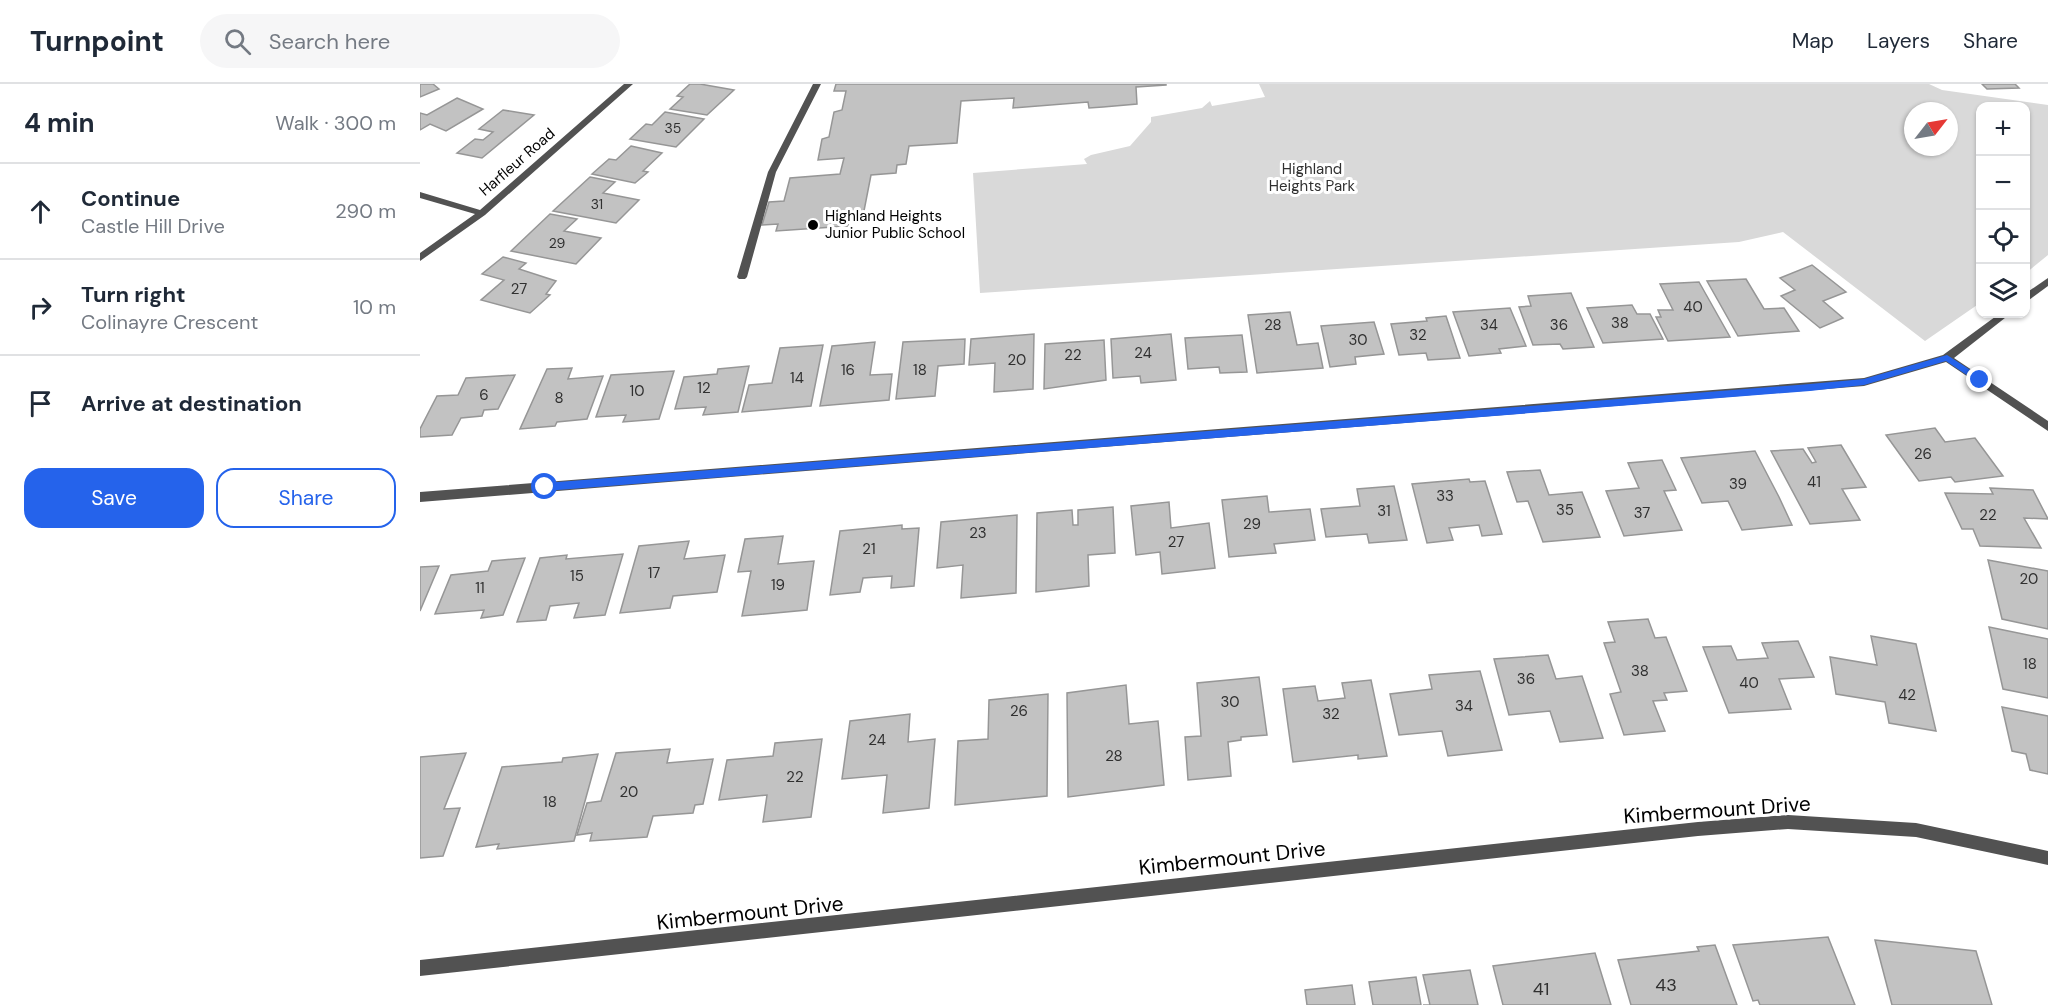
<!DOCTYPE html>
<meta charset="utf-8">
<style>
:root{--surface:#fff;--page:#f6f6f7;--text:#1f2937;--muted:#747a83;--line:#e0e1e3;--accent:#2563eb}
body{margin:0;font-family:"DM Sans",sans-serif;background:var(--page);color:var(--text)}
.controls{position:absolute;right:18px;top:18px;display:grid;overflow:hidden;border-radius:12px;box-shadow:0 2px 4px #0004}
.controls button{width:54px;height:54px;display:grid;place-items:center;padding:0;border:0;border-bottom:2px solid var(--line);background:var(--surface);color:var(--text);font:30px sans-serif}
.compass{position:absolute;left:1484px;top:18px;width:54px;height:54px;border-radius:50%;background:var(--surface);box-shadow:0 2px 4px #0004;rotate:59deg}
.stop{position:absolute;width:18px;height:18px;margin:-14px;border:4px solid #2563eb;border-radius:50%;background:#fff}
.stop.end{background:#2563eb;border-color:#fff;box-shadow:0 2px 6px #0008}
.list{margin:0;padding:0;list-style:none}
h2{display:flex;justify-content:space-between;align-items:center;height:78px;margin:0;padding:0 24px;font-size:26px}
h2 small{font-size:20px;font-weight:400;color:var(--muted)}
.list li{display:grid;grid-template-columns:39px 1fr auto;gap:18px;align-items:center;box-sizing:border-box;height:96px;padding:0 24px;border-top:2px solid var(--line)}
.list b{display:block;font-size:22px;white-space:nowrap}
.list p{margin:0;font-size:20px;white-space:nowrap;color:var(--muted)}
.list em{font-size:20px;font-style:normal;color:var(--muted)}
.actions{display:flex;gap:12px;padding:18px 24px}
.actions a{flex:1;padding:14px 0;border:2px solid var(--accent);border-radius:18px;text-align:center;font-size:21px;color:var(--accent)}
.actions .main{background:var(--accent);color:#fff}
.icon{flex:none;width:33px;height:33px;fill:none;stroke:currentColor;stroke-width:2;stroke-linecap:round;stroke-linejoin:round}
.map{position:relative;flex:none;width:1628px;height:921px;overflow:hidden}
header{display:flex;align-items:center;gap:36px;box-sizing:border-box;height:84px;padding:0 30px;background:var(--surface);border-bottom:2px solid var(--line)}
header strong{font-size:28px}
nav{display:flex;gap:33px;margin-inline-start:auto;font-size:21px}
.search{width:420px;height:54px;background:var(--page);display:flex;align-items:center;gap:15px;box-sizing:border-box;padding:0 21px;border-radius:33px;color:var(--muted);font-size:22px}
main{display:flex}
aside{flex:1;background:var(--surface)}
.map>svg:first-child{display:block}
.green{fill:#d9d9d9;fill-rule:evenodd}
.building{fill:#c2c2c2;stroke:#969696;stroke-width:1.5}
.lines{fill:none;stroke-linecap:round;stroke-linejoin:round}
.service{fill:#525252;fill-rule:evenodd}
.minor{fill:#525252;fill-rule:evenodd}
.route{fill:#2563eb}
.poi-dot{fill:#000;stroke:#fff;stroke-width:2}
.labels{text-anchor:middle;stroke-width:6;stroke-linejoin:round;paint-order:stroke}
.far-number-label{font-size:14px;fill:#303030}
.far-street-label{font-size:15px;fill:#000;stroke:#fff}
.far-park-label{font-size:15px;fill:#303030;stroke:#fff}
.far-poi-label{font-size:15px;fill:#000;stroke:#fff;text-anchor:start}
.number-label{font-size:15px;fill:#303030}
.near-number-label{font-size:18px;fill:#303030}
.near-street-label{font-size:21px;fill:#000;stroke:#fff}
</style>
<header>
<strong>Turnpoint</strong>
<div class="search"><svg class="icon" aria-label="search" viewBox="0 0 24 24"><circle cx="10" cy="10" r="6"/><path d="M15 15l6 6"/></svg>Search here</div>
<nav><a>Map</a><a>Layers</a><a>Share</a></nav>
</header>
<main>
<aside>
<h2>4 min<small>Walk · 300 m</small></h2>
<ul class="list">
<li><svg class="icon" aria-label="ahead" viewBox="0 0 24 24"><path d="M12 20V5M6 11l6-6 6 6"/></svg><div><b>Continue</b><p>Castle Hill Drive</p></div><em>290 m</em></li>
<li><svg class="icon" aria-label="right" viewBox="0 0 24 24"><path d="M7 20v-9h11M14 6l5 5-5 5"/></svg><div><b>Turn right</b><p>Colinayre Crescent</p></div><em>10 m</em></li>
<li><svg class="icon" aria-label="arrive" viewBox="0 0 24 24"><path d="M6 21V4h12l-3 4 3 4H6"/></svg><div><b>Arrive at destination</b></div></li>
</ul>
<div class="actions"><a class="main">Save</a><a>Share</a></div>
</aside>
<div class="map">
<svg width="1628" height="921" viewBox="0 0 1628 921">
<rect width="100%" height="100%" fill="#fff"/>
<path class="green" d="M839,0h670l13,6 106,15v150l-22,18v-167h-46v197l-55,38 -142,-109 -44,10 -759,51 -7,-120 114,-9 -3,-5 7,-4 39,-9 21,-24v-5l51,-9 8,-7 2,5 53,-9zM1493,27h36v36h-36z"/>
<g class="building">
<path d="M0,0h13l6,5 -19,8z"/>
<path d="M270,0h10l34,6 -27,25 -37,-6 13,-12 -6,-1z"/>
<path d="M416,0h330v1l-30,2 1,17 -34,3 -14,1 -1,-6 -75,6 1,-10 -53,3 -4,42 -48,3 -3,18 -9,1 -1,8 -25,2 -8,41 -13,1 -2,9 -72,5 2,-7 -16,1 7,-23 15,-1 6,-23 50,-4 4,-16 -26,2 4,-21 7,-2 5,-25 8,-2 4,-19h-12z"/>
<path d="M1562,0h33l4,4 -32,1z"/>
<path d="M37,14l26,11 -37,22 -16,-7 -10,6v-17l7,2z"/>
<path d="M83,26l31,5 -52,43 -25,-5 18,-14 8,1 10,-8 -14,-3z"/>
<path d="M245,28l39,7 -28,28 -46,-8 16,-15 6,1z"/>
<path d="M211,62l31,7 -19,18 5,1 -13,11 -43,-9 17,-15 7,1z"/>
<path d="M170,93l25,5 -12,11 36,7 -23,23 -63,-12z"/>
<path d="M130,130l27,5 -13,12 37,7 -25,26 -65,-13z"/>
<path d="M83,173l23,6 -7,6 37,12 -10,13 4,1 -20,18 -49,-13 23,-20 -22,-6z"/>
<path d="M1392,181l34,27 -23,9 20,17 -23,10 -39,-32 14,-6 -15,-12z"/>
<path d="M1326,195l18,30 20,-1 15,23 -61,5 -31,-55z"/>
<path d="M1279,198l31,55 -62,4 -12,-24h5l-3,-7h15l-13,-26z"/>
<path d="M1151,209l23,54 -31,2 -3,-5 -27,1 -14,-38 12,-1 -3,-10z"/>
<path d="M1212,221l5,9h13l13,25 -60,4 -16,-35z"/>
<path d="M1090,224l16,38 -27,3 2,4 -32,3 -16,-44z"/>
<path d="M870,228l7,33 21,-2 5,25 -66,5 -9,-58z"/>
<path d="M1026,232l14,42 -32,2 -2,-7 -27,2 -8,-31 36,-3 -1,-3z"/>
<path d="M954,238l10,32 -29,3 1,7 -26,3 -9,-41z"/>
<path d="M614,250l-1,55 -39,3 1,-29 -26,2 2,-26z"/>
<path d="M751,250l5,46 -35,3 -1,-7 -27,2 -2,-39z"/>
<path d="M822,251l5,37 -27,1 -1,-6 -31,2 -3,-31z"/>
<path d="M545,255l-1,25 -26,2 -3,30 -39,3 7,-57z"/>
<path d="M684,256l2,40 -62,9 1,-45z"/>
<path d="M455,258l-5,33 22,-1 -3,26 -69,6 12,-60z"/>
<path d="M403,261l-12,61 -69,6 7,-27 23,-2 8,-35z"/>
<path d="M329,282l-11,46 -35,3 3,-8 -31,2 9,-32 33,-3 1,-5z"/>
<path d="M152,284l-4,11 35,-3 -16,43 -30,3 -2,4 -35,3 27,-60z"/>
<path d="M254,287l-15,48 -36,3 3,-7 -30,2 15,-42z"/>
<path d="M95,291l-17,34 -14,1 -2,6 -21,2 -9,17 -32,2v-8l17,-33 21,-1 8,-17z"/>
<path d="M1515,344l10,14 30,-4 28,38 -48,6 -4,-5 -32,4 -33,-46z"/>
<path d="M1421,361l25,42 -24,2 18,31 -50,4 -39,-73 32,-2 9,14 4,-1 -8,-14z"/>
<path d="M1335,367l24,46 13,28 -50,5 -14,-29 -26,2 -21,-45z"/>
<path d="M1242,376l14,30 -12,1 18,39 -58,6 -18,-45 33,-3 -11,-25z"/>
<path d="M1120,386l9,25 33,-3 18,45 -57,5 -15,-41 -11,1 -10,-30z"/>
<path d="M1049,395l1,3 15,-1 17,53 -20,2 -3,-11 -30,3 4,12 -26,3 -15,-59z"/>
<path d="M974,402l13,54 -38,3 -2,-9 -41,3 -5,-28 39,-3 -3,-17z"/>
<path d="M1570,404l43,2 15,29 -24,-1 17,30 -61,-2 -7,-17h-11l-17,-36 48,1z"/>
<path d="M847,412l2,16 41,-3 5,31 -41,4 2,9 -47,4 -7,-57z"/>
<path d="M749,418l2,26 38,-5 6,45 -53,6 -2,-22 -24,3 -5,-49z"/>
<path d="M693,423l2,46 -27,2 1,31 -53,6 1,-79 35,-3 1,15h5v-15z"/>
<path d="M597,431l-1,78 -55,5 2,-33 -26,3 4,-46z"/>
<path d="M482,441v4l17,-1 -5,58 -23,2 1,-12 -29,2 -3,14 -30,3 10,-64z"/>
<path d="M363,452l-5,28 36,-3 -7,49 -65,6 9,-45 -13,1 7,-33z"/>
<path d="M269,457l-5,18 41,-4 -8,37 -44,4 -3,12 -50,5 19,-67z"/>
<path d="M203,470l-18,61 -31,3 5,-15 -29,3 -4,14 -29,2 23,-64 27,-3 -1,4z"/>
<path d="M105,474l-22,57 -22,3 3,-8 -49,4 16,-39 37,-4 4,-10z"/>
<path d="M1568,476l60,11v58l-46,-10z"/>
<path d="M19,482l-19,45v-44z"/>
<path d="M1228,535l7,19 11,-1 21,54 -23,2 3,7 -14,1 12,30 -41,4 -14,-41 11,-2 -17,-49 11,-1 -7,-20z"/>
<path d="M1569,543l59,12v59l-45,-9z"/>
<path d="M1451,552l45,8 20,87 -47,-8 -4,-21 -49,-8 -6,-37 47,8z"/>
<path d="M1378,557l16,36 -35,2 12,30 -62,4 -26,-66 28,-1 6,14 31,-2 -6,-15z"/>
<path d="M1128,571l8,24 26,-3 21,62 -43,4 -10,-31 -41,4 -15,-56z"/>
<path d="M1060,587l22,79 -54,6 -6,-25 -43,4 -9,-41 42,-5 -3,-14z"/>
<path d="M839,593l8,58 -26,2v3l-13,2 3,34 -43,4 -3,-43 16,-1 -4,-53z"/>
<path d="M951,596l16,76 -29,3v-4l-65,7 -10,-73 32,-3 3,15 27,-3 -3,-15z"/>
<path d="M706,601l3,39 29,-3 6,64 -96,12 -1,-104z"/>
<path d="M628,610l-1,102 -92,9 3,-64 30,-2 1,-39z"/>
<path d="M1582,623l46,9v58l-18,-4 -4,-16 -14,-3z"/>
<path d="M490,630l-2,28 27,-3 -6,69 -46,5 4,-38 -45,4 8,-58z"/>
<path d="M402,655l-11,78 -48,5 4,-27 -48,5 8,-40 46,-4 2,-13z"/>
<path d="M250,665l-3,14 46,-4 -10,45 -8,1 -2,8 -40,3 -6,21 -57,4 2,-8 -15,2 10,-32 14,-2 15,-48z"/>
<path d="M46,669l-22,56 16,-1 -17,48 -23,2v-101z"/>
<path d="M178,670l-24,87 -77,8 2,-5 -23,3 26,-80 60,-5 1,-4z"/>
<path d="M1408,853l27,68h-95l-2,-5 -5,1 -20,-56z"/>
<path d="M1455,856l101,11 16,54h-100z"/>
<path d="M1295,861l22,60h-106l-13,-45 81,-9 -2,-4z"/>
<path d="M1175,869l16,52h-108l-10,-39z"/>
<path d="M1050,886l8,35h-55h7l-7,-30z"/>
<path d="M996,893l5,28h-48l-4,-23z"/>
<path d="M932,901l3,20h-48l-2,-15z"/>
</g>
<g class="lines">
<path class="service" d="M393,0h8l-45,88 -29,105 -2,2h-6l-2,-2 31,-105z"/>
<g class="minor">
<path d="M204,0h9l-148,131 -65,46v-8l55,-39 -55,-16v-6l60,18z"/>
<path d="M1628,194v8l-19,14 -3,1v-8z"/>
<path d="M1579,230h11l-56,44 94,63v10l-102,-69 -82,24 -1444,116v-10l1444,-114 79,-23z"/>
<path d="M1368,731l128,8 132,28v14l-132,-28 -128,-8 -90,7 -1278,140v-16l1278,-138z"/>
</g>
</g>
<path class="route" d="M1527,271l36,23v4h-6l-31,-21 -82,24 -54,6 -1265,100 -4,-4 4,-4 1265,-99 54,-5z"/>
<circle class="poi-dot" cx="393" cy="141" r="6"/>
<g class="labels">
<g class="far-number-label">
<text x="253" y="49">35</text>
<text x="177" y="125">31</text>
<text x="137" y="164">29</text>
</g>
<g class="far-street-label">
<text transform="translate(97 78) rotate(-41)" y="5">Harfleur Road</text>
</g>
<g class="far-park-label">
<text x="892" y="90">Highland<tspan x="892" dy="17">Heights Park</tspan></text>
</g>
<g class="far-poi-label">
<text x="405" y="137">Highland Heights<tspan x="405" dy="17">Junior Public School</tspan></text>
</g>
<g class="number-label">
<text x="99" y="210">27</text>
<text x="1273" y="228">40</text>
<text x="1200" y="244">38</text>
<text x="853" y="246">28</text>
<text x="1069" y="246">34</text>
<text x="1139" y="246">36</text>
<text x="998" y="256">32</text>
<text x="938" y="261">30</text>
<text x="723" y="274">24</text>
<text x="653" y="276">22</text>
<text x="597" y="281">20</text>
<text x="428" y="291">16</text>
<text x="500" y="291">18</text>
<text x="377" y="299">14</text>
<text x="284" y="309">12</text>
<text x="217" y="312">10</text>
<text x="64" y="316">6</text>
<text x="139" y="319">8</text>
<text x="1503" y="375">26</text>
<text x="1394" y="403">41</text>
<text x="1318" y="405">39</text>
<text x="1025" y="417">33</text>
<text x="1145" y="431">35</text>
<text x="964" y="432">31</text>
<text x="1222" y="434">37</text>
<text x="1568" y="436">22</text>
<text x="832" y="445">29</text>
<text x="558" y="454">23</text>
<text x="756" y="463">27</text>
<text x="449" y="470">21</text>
<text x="234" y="494">17</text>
<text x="157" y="497">15</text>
<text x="1609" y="500">20</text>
<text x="358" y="506">19</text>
<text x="60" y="509">11</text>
<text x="1610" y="585">18</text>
<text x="1220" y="592">38</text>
<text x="1106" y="600">36</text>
<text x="1329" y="604">40</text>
<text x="1487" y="616">42</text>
<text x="810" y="623">30</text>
<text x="1044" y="627">34</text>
<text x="599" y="632">26</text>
<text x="911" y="635">32</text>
<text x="457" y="661">24</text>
<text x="694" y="677">28</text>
<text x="375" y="698">22</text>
<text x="209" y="713">20</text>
<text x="130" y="723">18</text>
</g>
<g class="near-number-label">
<text x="1246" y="907">43</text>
<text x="1121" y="911">41</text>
</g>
<g class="near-street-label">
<text transform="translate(1297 726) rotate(-4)" y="7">Kimbermount Drive</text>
<text transform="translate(812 774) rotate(-6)" y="7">Kimbermount Drive</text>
<text transform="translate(330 829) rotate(-6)" y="7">Kimbermount Drive</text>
</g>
</g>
</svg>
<div class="controls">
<button>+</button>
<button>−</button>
<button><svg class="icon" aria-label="locate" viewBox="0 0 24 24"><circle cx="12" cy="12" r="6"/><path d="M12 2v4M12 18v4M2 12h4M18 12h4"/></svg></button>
<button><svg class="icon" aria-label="layers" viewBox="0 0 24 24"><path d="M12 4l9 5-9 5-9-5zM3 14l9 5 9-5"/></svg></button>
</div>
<svg class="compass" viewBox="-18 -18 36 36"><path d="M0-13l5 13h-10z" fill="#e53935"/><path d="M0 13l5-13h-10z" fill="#747a83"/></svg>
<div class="stop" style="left:125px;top:403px"></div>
<div class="stop end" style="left:1560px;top:296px"></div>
</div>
</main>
